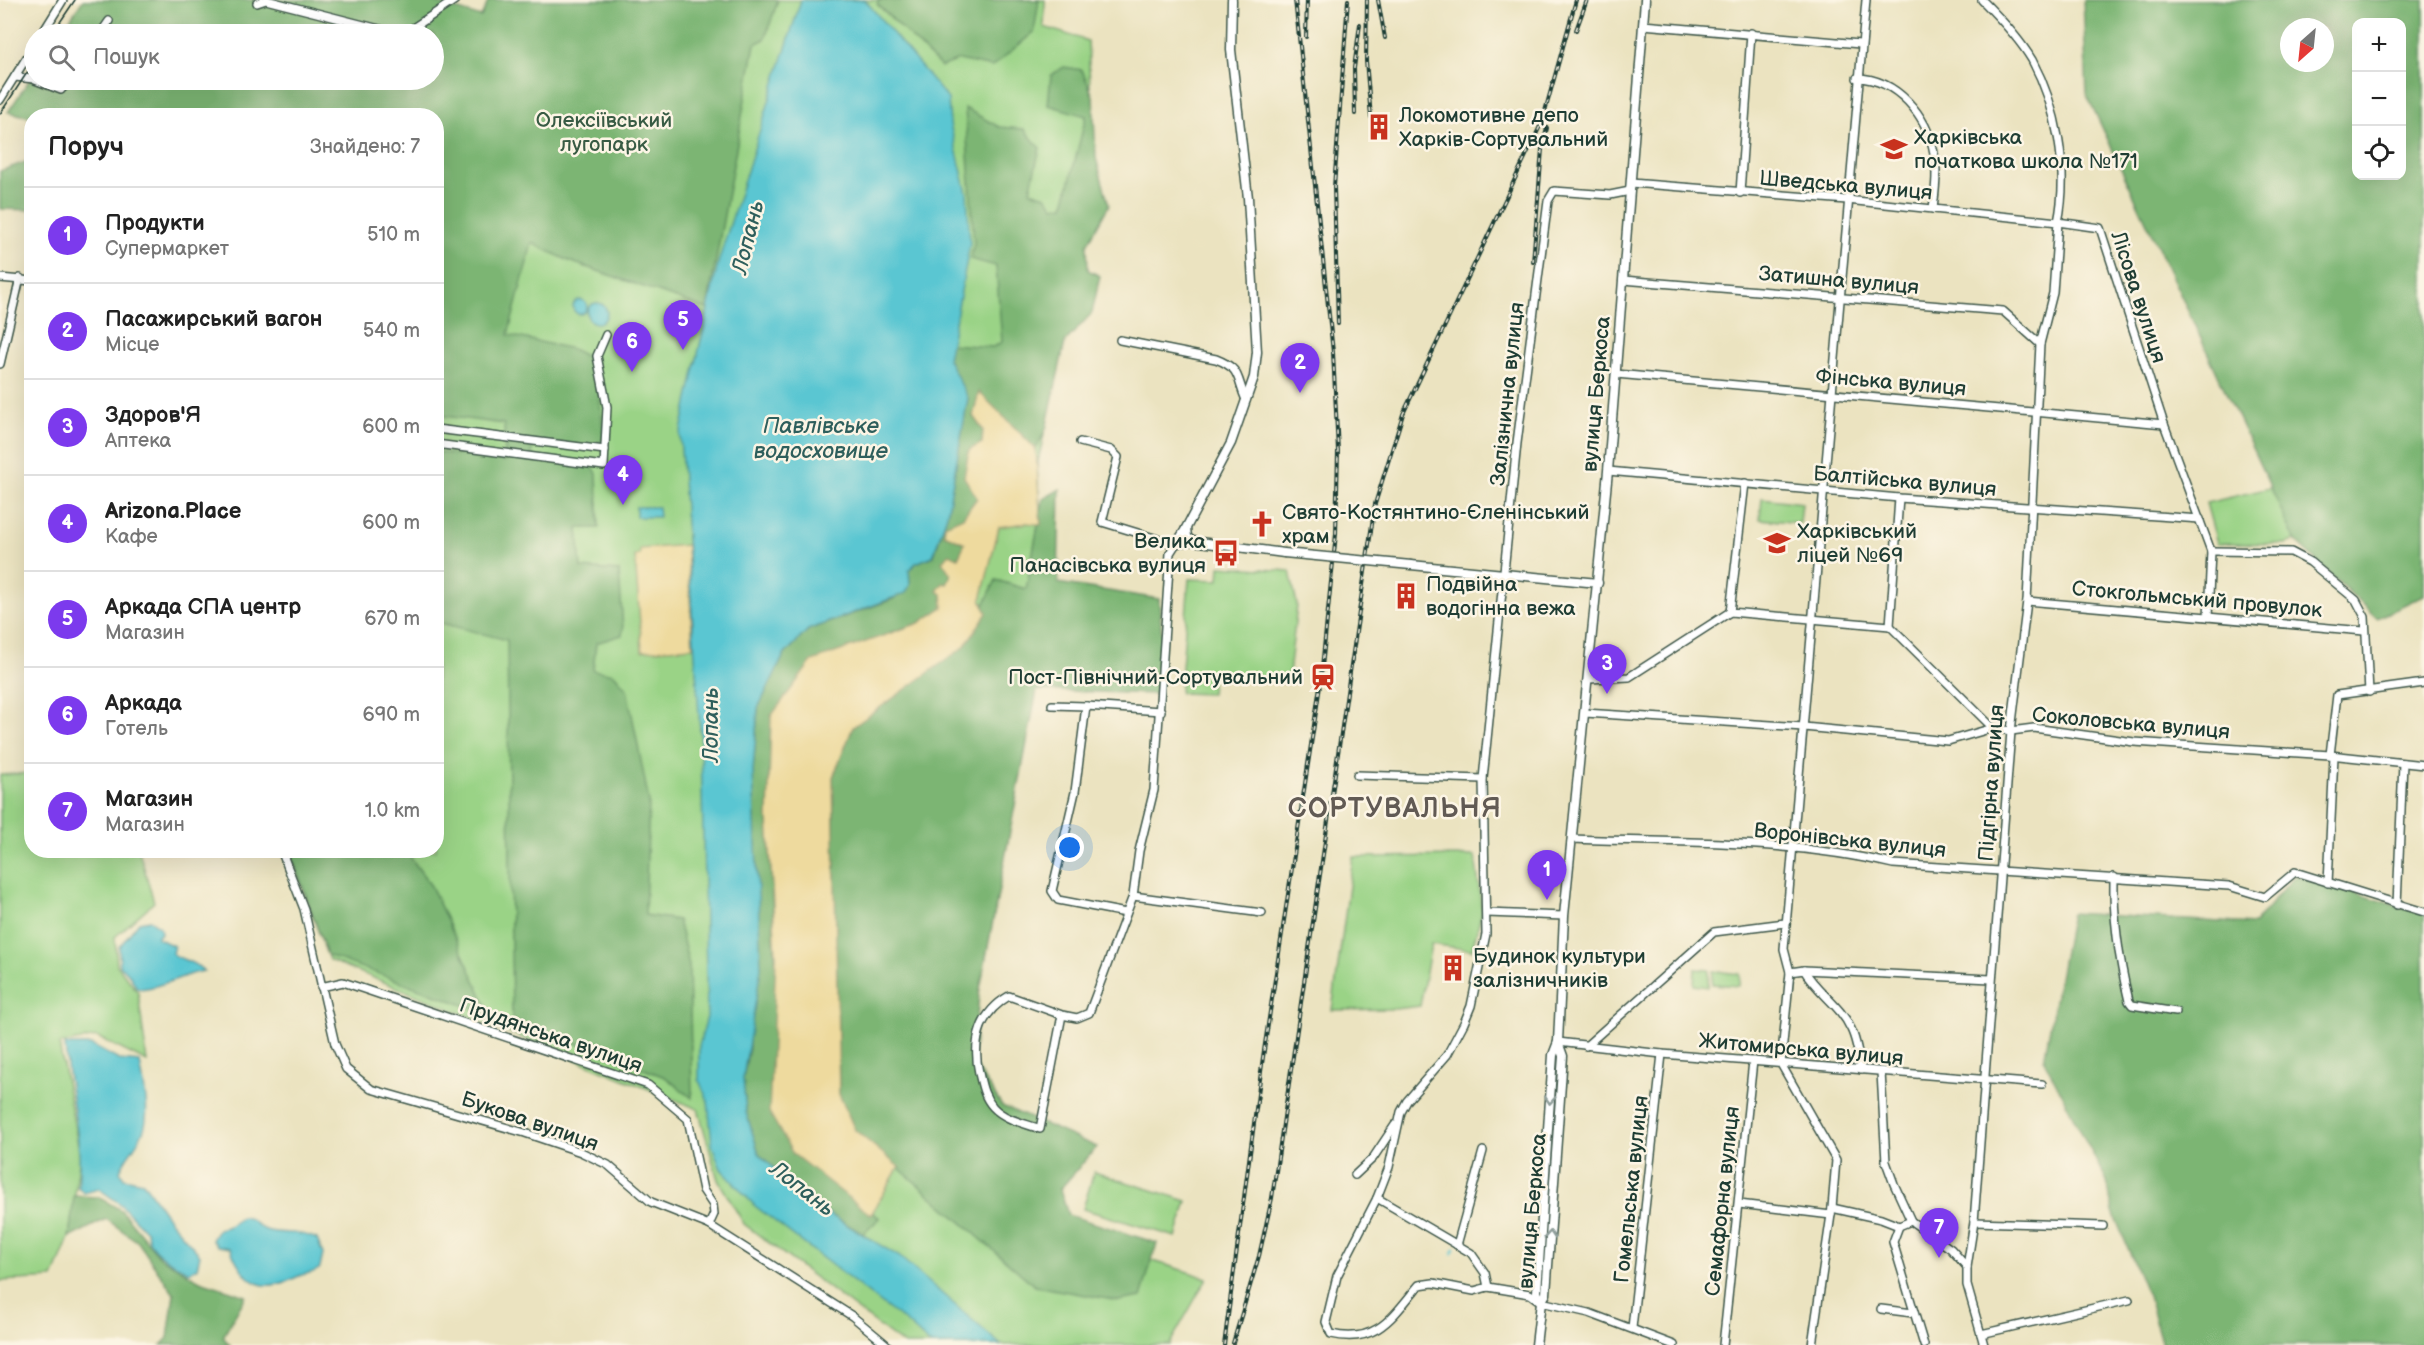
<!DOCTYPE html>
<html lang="uk">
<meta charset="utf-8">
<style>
:root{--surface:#fff;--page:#f2f2f2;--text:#222;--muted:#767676;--line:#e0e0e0;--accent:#7c3aed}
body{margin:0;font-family:"Balsamiq Sans",sans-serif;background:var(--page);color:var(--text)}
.controls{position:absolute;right:18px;top:18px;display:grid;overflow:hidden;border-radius:12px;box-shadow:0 6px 24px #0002}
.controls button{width:54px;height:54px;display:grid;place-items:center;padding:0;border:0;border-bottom:2px solid var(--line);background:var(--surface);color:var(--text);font:30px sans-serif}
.compass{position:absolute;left:2280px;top:18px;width:54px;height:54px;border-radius:50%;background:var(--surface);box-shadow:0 6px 24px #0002;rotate:207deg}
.you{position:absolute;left:1070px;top:848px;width:21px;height:21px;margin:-15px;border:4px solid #fff;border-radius:50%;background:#1a73e8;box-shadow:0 0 0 9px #1a73e833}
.badge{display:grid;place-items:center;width:39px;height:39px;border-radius:50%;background:var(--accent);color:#fff;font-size:20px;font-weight:700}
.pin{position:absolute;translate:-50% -50px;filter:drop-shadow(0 2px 3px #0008)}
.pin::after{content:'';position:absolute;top:32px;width:21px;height:18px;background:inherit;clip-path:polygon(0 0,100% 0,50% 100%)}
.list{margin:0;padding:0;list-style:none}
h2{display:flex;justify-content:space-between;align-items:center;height:78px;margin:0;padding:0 24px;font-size:26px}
h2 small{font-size:20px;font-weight:400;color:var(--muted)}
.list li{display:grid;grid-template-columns:39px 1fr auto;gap:18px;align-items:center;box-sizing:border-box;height:96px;padding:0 24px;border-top:2px solid var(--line)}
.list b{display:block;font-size:22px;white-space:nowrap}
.list p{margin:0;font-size:20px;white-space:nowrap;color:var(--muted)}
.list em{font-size:20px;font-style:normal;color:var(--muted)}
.icon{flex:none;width:33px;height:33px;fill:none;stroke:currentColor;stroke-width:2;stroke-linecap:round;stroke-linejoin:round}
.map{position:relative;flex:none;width:2424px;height:1345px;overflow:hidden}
.search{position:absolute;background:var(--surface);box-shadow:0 6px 24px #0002;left:24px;top:24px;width:420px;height:66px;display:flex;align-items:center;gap:15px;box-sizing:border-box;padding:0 21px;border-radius:33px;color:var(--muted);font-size:22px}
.panel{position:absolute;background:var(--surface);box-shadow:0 6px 24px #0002;left:24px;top:108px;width:420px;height:750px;border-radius:24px}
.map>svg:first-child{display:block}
.green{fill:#9ad386;stroke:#5c885d;stroke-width:1.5}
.forest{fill:#7bb573;stroke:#4d7954;stroke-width:1.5;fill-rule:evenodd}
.sand{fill:#eeda9e;stroke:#868c69;stroke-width:1.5}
.water{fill:#5ac6d2;stroke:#3c8283;stroke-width:1.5}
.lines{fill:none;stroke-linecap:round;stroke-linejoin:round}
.stream{stroke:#5ac6d2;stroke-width:1.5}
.minor-casing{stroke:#3e5649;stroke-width:10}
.tertiary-casing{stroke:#3e5649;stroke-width:11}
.minor{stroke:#fff;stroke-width:7}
.tertiary{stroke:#fff;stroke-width:8}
.tram{stroke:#1f3d34;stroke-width:1.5}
.rail-casing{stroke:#1f3d34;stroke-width:4}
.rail{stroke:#fcf5e5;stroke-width:1.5;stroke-dasharray:4.5;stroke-linecap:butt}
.tertiary-bridge-casing{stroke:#3e5649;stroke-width:11;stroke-linecap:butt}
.tertiary-bridge{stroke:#fff;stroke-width:8}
.oneway{stroke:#8f9e9a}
.labels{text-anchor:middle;stroke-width:5;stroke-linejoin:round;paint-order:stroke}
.poi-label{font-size:21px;fill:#1f3d34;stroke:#fcf5e5;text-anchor:start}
.park-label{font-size:21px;fill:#385b44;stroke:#fcf5e5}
.street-label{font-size:21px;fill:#1f3d34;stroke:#fcf5e5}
.water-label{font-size:22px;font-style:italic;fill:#2e5f5c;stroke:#fcf5e5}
.district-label{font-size:27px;font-weight:bold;letter-spacing:1.5px;fill:#615a54;stroke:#fcf5e5}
</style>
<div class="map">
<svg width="2424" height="1345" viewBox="0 0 2424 1345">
<rect width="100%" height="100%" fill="#fcf5e5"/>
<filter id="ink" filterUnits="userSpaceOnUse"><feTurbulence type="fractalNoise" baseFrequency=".0167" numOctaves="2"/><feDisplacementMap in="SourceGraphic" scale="12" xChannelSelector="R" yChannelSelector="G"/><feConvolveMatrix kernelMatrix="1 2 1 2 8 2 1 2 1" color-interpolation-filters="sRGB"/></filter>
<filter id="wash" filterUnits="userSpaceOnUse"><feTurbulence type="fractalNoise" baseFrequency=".008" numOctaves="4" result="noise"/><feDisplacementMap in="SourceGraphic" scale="24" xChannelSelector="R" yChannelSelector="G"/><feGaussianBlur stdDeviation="1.35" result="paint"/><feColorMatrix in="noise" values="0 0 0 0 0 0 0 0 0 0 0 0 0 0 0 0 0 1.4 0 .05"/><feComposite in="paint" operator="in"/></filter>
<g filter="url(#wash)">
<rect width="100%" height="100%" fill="#ebe3c0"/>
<g class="green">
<path d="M575,0h470l-1,27 44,14 7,165 -60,269 8,113 -86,489 108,156 142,45 -38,67h-265l-160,-121 -26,-44 -20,-71 -369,-149 -41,-109 148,-1v-734h-200l198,-36v-46l67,-12z"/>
<path d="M2424,452l-65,70 -74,22 -68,-1 -11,-40z"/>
<path d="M1762,498l40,5 -2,20 -40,-4z"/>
<path d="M1220,566l70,5 7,34 -9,78 -28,-2v-4l-47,-5 -2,22 -31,-1 9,-114 30,1z"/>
<path d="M31,773l1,77 107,1 15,51 -39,35 2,28 21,27 9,70 -50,-25 -38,7 21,111 -11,83 -16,40 -53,3v-506z"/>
<path d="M1475,856l7,55 -10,39 -41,-6 -11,62 -25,3 -63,1 21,-153z"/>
<path d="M1695,969l14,1 -1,17 -14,-2z"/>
<path d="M1713,971l27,3 -1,12 -27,-2z"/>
<path d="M1094,1172l93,29 -11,36 -93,-28z"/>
</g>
<g class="forest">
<path d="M83,0h345l53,17 8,-17h289l-13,39 -10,5 -48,265 -138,-48 -37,-18 -24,92 64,14 23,12 9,76 -7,10 -64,-5 -1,15 60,7 5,10 2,54h-21l3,40 38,3 4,58 -1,6 -26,8 -3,27 21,4 13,15 22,113 -4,113 33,5 11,45 3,133 -27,-21 -153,-58 -5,-379 -70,-18v-170l68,9 -1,-37 -67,-9 -1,-299 -405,1 -23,-5 26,-39v7h400v-46h-374z"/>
<path d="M879,0h160l-5,32 -42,35 -33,-7 -18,7 -64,-63z"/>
<path d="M2083,0h341v595l-47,23 -81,-76 -209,-447zM2356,22h46v154h-46zM2289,27h36v36h-36z"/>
<path d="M1064,67l18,3 11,26 3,62 13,47 -22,40 1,25 12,6 -8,37 -27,29 -19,87 -10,20 -57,-56 -6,23 10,14 -6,68 -14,19 -19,17 21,9 -23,51 2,13 -25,16 -30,10 -118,83 -3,102 8,154 17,182 87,64 -17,16 -49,-29 -55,-51 -13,-42 -3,-34 6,-30 4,-277 5,-63 26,-53 24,-25 85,-31 17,-14 -1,-15 7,-7 18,-7 13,-41 21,-117 -20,-39 2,-15 43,3 9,-5 -6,-76 -26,-7 4,-15 -9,-136 34,19 25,2 16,19 -10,43 16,5 8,11 10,-2 22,-89 -38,-11 3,-30z"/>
<path d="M31,160v50l-31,-1v-38z"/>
<path d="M1060,489l-2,94 101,16 3,39 -6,56 -119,-4 -58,304 -6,68 29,44 95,41 -37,42 8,26 89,28 -16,54 -22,4 -84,-15 -180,-156 -16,-36 -6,-317 20,-50 111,-81 32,-66 30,9 17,-90z"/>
<path d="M290,851h116l25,35 60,129 -164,-60z"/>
<path d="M2295,875l129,39v431h-262l-14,-49 -35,-84 -6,-30 -63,-122 27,-147 183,11z"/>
<path d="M74,1196l24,1 23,13 39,47 40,24 46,15 -23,41 7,8h-69l7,-7 6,-44 -36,-52 -32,-23 -37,19z"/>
</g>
<g class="sand">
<path d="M979,392l57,57 5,76 -14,-2 -28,4 -18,73 6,13 -23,34 -111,80 -20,50 6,317 16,36 44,37 -28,48 -78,-61 -24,-42 7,-156 -8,-138 3,-102 41,-55 107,-38 24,-16 -1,-13 -5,-3 6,-8 4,1 4,-9 -9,-14 8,-7 8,4 7,-15 -21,-9 1,-9 18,-8 14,-19 -13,-21 5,-27 13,-7 1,-13 -10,-14z"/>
<path d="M687,545l6,102 -51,4 -7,-95 5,-1v-6z"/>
</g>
<g class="water">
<path d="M801,0h64l83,99 2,25 17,69 3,51 -22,115 20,39 -21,117 -14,41 -17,7 -7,7 1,15 -4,8 -98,37 -24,25 -26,53 -5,63 8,197 -18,110 3,34 13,42 55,51 86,52 101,88h-70l-24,-22 -152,-117 -34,-37 -9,-24 -4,-44 -9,-21v-34l8,-29 -6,-272 -21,-310 38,-172z"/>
<circle cx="580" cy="307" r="7"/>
<circle cx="597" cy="313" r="10"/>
<path d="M636,507h22l1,10h-23z"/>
<path d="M150,920l10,7 1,6 -4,5 17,8 -2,7c10,8 22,8 32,18 -16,2 -55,21 -67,17l-9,-15 -8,-7 -1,-19 20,-25z"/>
<path d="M65,1045h26l28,15 21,2c3,21 12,52 2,72 -6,13 -16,22 -22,37l4,7 19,4 28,40 29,33 -3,13 -8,4c-15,-9 -41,-19 -42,-40l-28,-29 -20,-14 -15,4 -6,-6c6,-47 -10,-95 -13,-142z"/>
<path d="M242,1217c12,0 13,9 24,13 14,5 34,0 51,9l6,15 -3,14c-6,6 -14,5 -21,8 -37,19 -53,9 -69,-28l-12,-2 -6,-6 6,-11 9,-2z"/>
</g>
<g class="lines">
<path class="stream" d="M1452,1254l3,-6"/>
</g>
</g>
<g filter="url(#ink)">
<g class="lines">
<g class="minor-casing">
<g id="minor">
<path d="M1982,0c18,18 37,38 50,60 25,47 37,110 26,162l42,6 64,196 47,127 -3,66"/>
<path d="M257,3l9,-3 133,34"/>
<path d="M1643,25l217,19"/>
<path d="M42,34l21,-34"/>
<path d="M100,34l9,-13"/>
<path d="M404,34l51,-34"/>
<path d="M15,77l19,2"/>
<path d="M1857,78c40,1 70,37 77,75 4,19 1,38 -1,56"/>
<path d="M35,80l26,10 9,-10"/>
<path d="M0,100l34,-54"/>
<path d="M1631,183l216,17 211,22 -5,71 -13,51 -13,257 -16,130 -37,491 -7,45v18l17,60"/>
<path d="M1630,191l-20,4 -56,-4 -6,10 -31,242 -34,336 3,155 -15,72 -7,17 -17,32 -40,46 -6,11 -12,55 -12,31 -40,78 -11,46 5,12c46,11 62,-18 88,-49l14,-2 41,8 14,-4 42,7 11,8 48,11 85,32"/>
<path d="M1740,193l11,-160"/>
<path d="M0,278l32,3"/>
<path d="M1623,280l380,31 37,33"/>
<path d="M1120,340l96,19c26,10 20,19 30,41"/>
<path d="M0,364l20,-86"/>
<path d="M1616,374l548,50"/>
<path d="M436,429l169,21"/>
<path d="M1080,442l31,8 7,7 -16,65 72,22 18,-3"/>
<path d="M436,444l168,22 3,-59 -10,-51 9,-21"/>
<path d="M1608,471l291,27 301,21"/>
<path d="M1745,483l-15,129 160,14 9,-128"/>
<path d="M2211,551l80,1 19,10 46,38 9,17 4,75"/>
<path d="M2027,601l337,30"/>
<path d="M1890,626l103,102"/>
<path d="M1589,679l40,-2 101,-65"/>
<path d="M1052,705l34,1"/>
<path d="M1585,713l219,14 144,14 45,-13 18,3 23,-3 100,14 196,13 94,10"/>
<path d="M2330,755l7,-60 87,-12"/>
<path d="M1357,775l126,4"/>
<path d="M1572,839c107,4 217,0 321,25l336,22 36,11 30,-25 129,40"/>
<path d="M281,850l23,59 31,135 11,25 25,20 154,44 56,19 27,13 43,37 58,23 143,91 35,29"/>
<path d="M2114,877c-1,42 5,83 15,124l3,4 44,7"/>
<path d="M2328,883l6,-127"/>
<path d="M1133,896l129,17"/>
<path d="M2397,905l6,-142"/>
<path d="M1126,913l-68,-13 -6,-9 23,-99 11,-86 75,5"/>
<path d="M1487,913l77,3"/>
<path d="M1804,970l187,9"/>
<path d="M1790,972l-9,92 55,96 -4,48 -20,137"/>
<path d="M321,987l22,-5 305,103 40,34 15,71 10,15 1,9 -5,11"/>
<path d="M1062,1015l-53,-19c-29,17 -37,45 -30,77 3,13 5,24 14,34 12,13 31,16 47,22l22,-114 15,3 12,-5 44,-117 6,-45 15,-61 16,-237 16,-25"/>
<path d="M1558,1042l104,12 380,30"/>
<path d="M1586,1046l128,-114 71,-9"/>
<path d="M1861,1070c-2,-13 -4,-29 -10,-41 -10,-23 -34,-37 -47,-59l-14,2 -6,-23 82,-949"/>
<path d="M1881,1072l5,90 8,22 17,37 40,28 16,18"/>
<path d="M1355,1175l18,-17 22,-33"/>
<path d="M1377,1198l94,55 14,20 3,14"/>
<path d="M1739,1204l92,11"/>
<path d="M1832,1208l49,11 18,7 12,-5"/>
<path d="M1974,1222l129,4"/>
<path d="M1899,1226l-6,16 31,103"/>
<path d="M1457,1245l26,-94"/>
<path d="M1881,1309l32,4"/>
<path d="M1632,1328l30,-274"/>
<path d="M1981,1334l148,-34"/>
<path d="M1723,1345l30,-284"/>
</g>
</g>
<g class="tertiary-casing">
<g id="tertiary">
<path d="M1232,0l-1,50 17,148 9,154 -3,25 -23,66 -45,85 1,9 5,4 92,12"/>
<path d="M1411,565l187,18"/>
<path d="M1541,1302l5,-8 17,-238 -5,-14"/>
<path d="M1536,1345l5,-43 -4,-10 16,-237 5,-13 6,-126 44,-445 37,-471"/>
</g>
</g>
<use href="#minor" class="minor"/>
<use href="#tertiary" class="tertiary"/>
<g class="tram">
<path d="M52,34l23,-34"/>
<path d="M0,114l34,-52"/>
</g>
<g class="rail-casing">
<g id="rail">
<path d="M1367,0l-1,61 5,56"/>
<path d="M1378,0l7,38"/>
<path d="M1576,30l11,-30"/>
<path d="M1306,37l1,-37"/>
<path d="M1355,114l-1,-46 6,-44"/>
<path d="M1533,262l9,-113 5,-21"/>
<path d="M1338,324l-4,-137 14,-187"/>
<path d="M1233,1343l26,-87 13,-58 103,-694 28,-90 139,-292 34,-122"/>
<path d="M1224,1345l39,-288 57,-371 16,-152 2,-83 -5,-99 -38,-352"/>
</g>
</g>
<use href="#rail" class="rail"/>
<g class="tertiary-bridge-casing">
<path id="tertiary-bridge" d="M1284,553l127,12"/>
</g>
<use href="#tertiary-bridge" class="tertiary-bridge"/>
</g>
<defs><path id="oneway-chevron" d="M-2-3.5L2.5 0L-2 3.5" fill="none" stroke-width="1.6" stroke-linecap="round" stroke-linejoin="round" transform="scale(1.5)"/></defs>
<g class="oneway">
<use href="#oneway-chevron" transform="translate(1550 1100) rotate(94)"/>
<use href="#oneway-chevron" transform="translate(1550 1235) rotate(-86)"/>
</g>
</g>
<defs>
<g id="building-bare" transform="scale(2.07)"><path d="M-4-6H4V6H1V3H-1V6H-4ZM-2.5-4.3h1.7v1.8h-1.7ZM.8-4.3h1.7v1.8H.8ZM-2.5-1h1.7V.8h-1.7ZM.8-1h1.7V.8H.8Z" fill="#c8321e" stroke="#fcf5e5" stroke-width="2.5" paint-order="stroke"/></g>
<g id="school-bare" transform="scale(2.07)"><path d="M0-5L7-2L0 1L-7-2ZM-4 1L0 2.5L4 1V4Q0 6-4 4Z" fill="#c8321e" stroke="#fcf5e5" stroke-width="2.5" paint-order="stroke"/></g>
<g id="church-bare" transform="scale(2.07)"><path d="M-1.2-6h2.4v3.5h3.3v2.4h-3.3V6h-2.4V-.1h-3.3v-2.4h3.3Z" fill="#c8321e" stroke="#fcf5e5" stroke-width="2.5" paint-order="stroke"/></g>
<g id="bus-bare" transform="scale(2.07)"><path d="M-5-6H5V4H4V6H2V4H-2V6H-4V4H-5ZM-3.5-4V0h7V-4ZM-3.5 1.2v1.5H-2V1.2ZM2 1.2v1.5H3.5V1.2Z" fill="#c8321e" stroke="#fcf5e5" stroke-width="2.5" paint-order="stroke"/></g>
<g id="station-bare" transform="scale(2.07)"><path d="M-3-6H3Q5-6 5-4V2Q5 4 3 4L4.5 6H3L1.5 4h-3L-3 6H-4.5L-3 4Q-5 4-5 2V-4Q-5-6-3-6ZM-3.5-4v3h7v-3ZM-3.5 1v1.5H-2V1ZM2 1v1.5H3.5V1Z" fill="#c8321e" stroke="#fcf5e5" stroke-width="2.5" paint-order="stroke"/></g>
</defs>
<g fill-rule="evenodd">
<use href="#building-bare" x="1379" y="127"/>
<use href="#school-bare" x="1894" y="149"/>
<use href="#church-bare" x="1262" y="524"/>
<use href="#school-bare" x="1777" y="543"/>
<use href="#bus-bare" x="1226" y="553"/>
<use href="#building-bare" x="1406" y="596"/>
<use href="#station-bare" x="1323" y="677"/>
<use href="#building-bare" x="1453" y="968"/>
</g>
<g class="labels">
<g class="poi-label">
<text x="1399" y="122">Локомотивне депо<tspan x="1399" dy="24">Харків-Сортувальний</tspan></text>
<text x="1914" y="144">Харківська<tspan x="1914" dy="24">початкова школа №171</tspan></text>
<text x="1282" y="519">Свято-Костянтино-Єленінський<tspan x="1282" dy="24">храм</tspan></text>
<text x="1797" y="538">Харківський<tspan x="1797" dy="24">ліцей №69</tspan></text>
<text x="1206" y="548" text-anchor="end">Велика<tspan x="1206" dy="24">Панасівська вулиця</tspan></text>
<text x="1426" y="591">Подвійна<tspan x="1426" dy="24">водогінна вежа</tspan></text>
<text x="1303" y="684" text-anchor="end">Пост-Північний-Сортувальний</text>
<text x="1473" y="963">Будинок культури<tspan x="1473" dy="24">залізничників</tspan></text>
</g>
<g class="park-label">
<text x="604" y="127">Олексіївський<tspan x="604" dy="24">лугопарк</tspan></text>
</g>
<g class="street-label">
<text transform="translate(1846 185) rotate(5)" y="7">Шведська вулиця</text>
<text transform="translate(1839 280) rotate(5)" y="7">Затишна вулиця</text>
<text transform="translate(2139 297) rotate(72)" y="7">Лісова вулиця</text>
<text transform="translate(1891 382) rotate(5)" y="7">Фінська вулиця</text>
<text transform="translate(1507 394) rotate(-84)" y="7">Залізнична вулиця</text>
<text transform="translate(1596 394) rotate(-85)" y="7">вулиця Беркоса</text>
<text transform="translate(1905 481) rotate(5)" y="7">Балтійська вулиця</text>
<text transform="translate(2197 599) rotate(5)" y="7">Стокгольмський провулок</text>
<text transform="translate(2131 723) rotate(5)" y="7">Соколовська вулиця</text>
<text transform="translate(1991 783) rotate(-86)" y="7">Підгірна вулиця</text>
<text transform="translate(1850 840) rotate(6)" y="7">Воронівська вулиця</text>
<text transform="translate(551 1035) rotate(19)" y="7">Прудянська вулиця</text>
<text transform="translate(1801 1049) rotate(5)" y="7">Житомирська вулиця</text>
<text transform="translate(530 1121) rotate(19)" y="7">Букова вулиця</text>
<text transform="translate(1631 1189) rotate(-84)" y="7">Гомельська вулиця</text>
<text transform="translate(1722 1201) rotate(-84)" y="7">Семафорна вулиця</text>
<text transform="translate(1532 1211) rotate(-85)" y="7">вулиця Беркоса</text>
</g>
<g class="water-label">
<text transform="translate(747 237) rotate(-76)" y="8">Лопань</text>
<text x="821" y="433">Павлівське<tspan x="821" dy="25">водосховище</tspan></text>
<text transform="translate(710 725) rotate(-90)" y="8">Лопань</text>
<text transform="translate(803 1188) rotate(38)" y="8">Лопань</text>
</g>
<g class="district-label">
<text x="1395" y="817">СОРТУВАЛЬНЯ</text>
</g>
</g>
</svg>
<div class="controls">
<button>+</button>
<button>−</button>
<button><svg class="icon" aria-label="locate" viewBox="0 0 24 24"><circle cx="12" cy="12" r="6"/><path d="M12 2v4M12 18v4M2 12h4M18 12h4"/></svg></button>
</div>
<svg class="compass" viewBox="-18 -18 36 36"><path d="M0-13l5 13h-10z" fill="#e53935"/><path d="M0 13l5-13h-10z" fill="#767676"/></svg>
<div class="you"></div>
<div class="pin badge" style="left:1547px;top:900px">1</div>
<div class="pin badge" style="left:1300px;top:393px">2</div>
<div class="pin badge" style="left:1607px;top:694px">3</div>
<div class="pin badge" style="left:623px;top:505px">4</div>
<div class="pin badge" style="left:683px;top:350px">5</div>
<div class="pin badge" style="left:632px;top:372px">6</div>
<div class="pin badge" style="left:1939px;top:1258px">7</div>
<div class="search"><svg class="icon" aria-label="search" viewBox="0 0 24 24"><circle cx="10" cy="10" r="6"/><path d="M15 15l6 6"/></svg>Пошук</div>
<section class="panel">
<h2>Поруч<small>Знайдено: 7</small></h2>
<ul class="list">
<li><span class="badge">1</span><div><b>Продукти</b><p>Супермаркет</p></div><em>510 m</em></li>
<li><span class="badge">2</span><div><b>Пасажирський вагон</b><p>Місце</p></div><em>540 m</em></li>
<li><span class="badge">3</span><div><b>Здоров'Я</b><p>Аптека</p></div><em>600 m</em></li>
<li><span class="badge">4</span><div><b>Arizona.Place</b><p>Кафе</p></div><em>600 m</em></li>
<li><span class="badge">5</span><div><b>Аркада СПА центр</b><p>Магазин</p></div><em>670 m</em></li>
<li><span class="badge">6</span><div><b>Аркада</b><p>Готель</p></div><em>690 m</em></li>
<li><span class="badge">7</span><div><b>Магазин</b><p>Магазин</p></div><em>1.0 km</em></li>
</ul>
</section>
</div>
